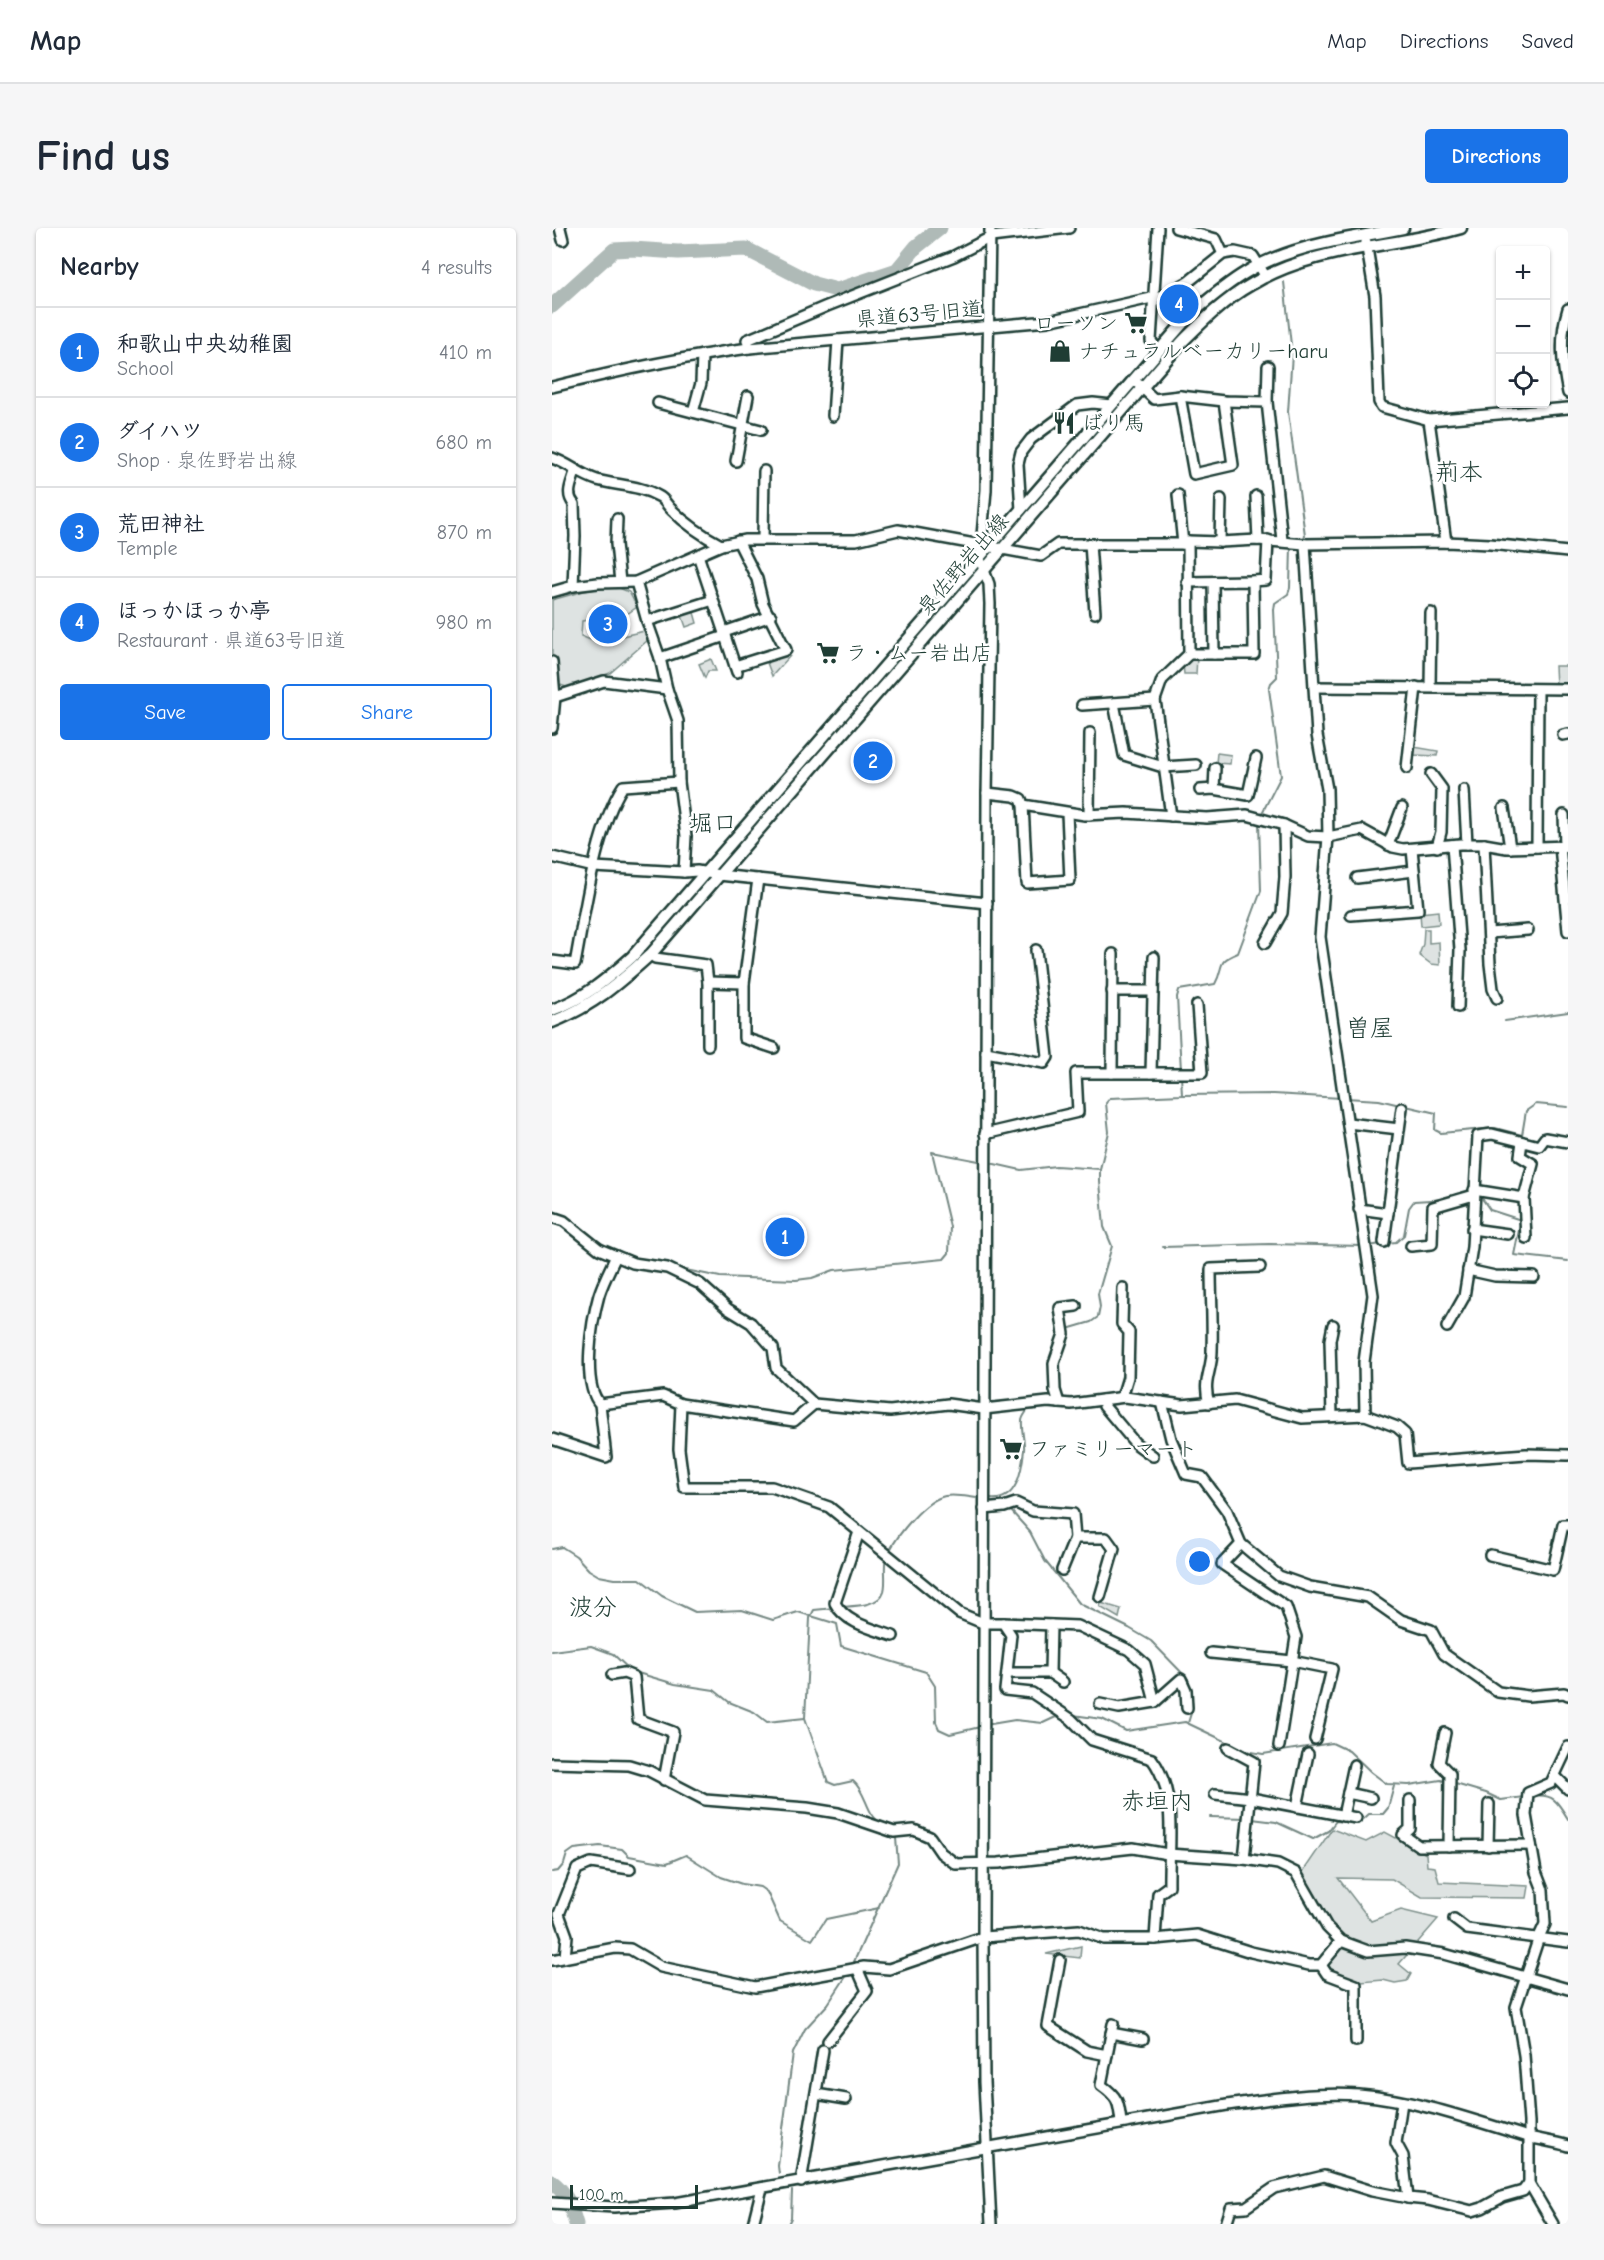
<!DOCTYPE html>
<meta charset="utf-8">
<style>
:root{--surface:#fff;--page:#f6f6f7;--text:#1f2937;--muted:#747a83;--line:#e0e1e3;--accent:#1a73e8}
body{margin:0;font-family:"Comic Neue","Klee One",sans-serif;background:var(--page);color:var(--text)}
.controls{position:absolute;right:18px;top:18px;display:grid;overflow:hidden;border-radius:6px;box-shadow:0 2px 4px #0004}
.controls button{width:54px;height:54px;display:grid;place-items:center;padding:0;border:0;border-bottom:2px solid var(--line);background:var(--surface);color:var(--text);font:30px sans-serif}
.scale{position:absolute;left:18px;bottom:15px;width:128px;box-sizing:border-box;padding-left:6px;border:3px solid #1f3d34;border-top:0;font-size:16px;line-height:21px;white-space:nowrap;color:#1f3d34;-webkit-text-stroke:4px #fff;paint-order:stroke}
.you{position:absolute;left:648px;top:1334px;width:21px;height:21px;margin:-15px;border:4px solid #fff;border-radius:50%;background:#1a73e8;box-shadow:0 0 0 9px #1a73e833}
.badge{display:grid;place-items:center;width:39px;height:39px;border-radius:50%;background:var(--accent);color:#fff;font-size:20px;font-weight:700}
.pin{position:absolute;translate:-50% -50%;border:3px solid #fff;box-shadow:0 2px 6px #0006}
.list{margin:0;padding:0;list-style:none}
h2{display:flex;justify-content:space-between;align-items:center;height:78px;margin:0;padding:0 24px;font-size:26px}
h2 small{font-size:20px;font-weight:400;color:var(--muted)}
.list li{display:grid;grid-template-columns:39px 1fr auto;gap:18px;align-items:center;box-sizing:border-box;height:90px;padding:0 24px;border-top:2px solid var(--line)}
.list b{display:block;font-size:22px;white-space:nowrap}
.list p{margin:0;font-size:20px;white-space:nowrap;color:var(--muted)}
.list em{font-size:20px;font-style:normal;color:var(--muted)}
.actions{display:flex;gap:12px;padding:18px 24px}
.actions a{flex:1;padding:14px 0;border:2px solid var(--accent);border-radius:6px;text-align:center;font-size:21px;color:var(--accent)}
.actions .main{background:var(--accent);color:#fff}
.icon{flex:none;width:33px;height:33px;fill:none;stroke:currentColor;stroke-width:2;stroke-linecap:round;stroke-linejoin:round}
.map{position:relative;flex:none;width:1016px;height:1996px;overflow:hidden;border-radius:6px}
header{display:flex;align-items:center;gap:36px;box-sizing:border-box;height:84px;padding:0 30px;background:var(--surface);border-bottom:2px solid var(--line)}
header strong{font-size:28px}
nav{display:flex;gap:33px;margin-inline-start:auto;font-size:21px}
.intro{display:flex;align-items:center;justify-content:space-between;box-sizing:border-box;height:144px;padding:0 36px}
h1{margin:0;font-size:42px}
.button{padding:15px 27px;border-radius:6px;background:var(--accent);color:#fff;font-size:21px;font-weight:700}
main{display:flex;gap:36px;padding:0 36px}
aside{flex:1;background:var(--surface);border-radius:6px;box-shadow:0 2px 4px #0004}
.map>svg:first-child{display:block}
.green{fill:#dee3e2;stroke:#7e908b;stroke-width:1.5}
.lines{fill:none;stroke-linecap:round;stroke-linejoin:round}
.stream{stroke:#758883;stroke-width:2}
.river{stroke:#afbab7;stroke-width:15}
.minor-casing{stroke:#1f3d34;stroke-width:14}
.major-casing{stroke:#1f3d34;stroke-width:15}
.minor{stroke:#fff;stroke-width:9}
.major{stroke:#fff;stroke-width:10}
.labels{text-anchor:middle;stroke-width:5;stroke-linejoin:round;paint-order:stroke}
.street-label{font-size:21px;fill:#1f3d34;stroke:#fff}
.poi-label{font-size:21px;fill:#1f3d34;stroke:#fff;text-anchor:start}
.quarter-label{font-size:24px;fill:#1f3d34;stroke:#fff}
</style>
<header>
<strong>Map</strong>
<nav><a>Map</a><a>Directions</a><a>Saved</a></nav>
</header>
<div class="intro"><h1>Find us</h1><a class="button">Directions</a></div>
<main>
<aside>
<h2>Nearby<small>4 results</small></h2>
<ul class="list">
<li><span class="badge">1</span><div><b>和歌山中央幼稚園</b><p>School</p></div><em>410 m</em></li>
<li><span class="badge">2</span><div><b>ダイハツ</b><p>Shop · 泉佐野岩出線</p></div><em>680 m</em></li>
<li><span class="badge">3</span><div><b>荒田神社</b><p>Temple</p></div><em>870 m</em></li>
<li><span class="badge">4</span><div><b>ほっかほっか亭</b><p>Restaurant · 県道63号旧道</p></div><em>980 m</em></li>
</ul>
<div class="actions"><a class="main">Save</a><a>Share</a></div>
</aside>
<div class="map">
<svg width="1016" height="1996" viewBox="0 0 1016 1996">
<rect width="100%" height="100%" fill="#fff"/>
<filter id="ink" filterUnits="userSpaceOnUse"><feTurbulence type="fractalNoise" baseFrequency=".0167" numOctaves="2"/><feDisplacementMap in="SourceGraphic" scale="12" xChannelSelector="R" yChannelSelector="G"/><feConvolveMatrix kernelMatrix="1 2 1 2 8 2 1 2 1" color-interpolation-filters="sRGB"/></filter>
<g filter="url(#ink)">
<g class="green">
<path d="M62,358l15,6 8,15 -13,9 -42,5 -1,15 14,6 50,-11 3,9 -38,33 -41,15 -17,-6v-82l32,-9z"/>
<path d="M141,381l4,14 -11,4 -5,-14z"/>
<path d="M236,424l2,4 -18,20 -6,-16z"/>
<path d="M645,429l-1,17h-12l-1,-10 5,-5z"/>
<path d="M159,431l5,12h-8l-3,7 -6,-14z"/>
<path d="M1003,438h13v20h-12z"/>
<path d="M862,519l24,4 -1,5 -24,-1z"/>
<path d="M665,525l14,2 -1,9 -14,-1z"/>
<path d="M886,683l1,13 -18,2 -1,-13z"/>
<path d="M872,701h5v14l10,-1 1,23 -9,-1 -12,-9 4,-11z"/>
<path d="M549,1375l20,6 -2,9 -19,-11z"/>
<path d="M780,1601l34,13 19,-10 41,22 1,12 8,1 4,15 90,4 -2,12 -105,-1 -30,-18 -54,-1 33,43 30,-11 37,9 -39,45 12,10 -4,7 -12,2 -12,-3 -22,2 -34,-15 -6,-12 11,-12 -34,-64z"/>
<path d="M529,1718l-1,12 -34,-4z"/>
</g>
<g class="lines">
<g class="stream">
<path d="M732,54l8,72 -4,58 17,123 -1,3 -7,1"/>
<path d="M708,589l21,-41 -12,-87 2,-6 6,-6 -3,-67 1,-7 13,-9 2,-6 1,-43"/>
<path d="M953,793l63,-9"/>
<path d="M629,842l-4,-73 2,-7 36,-6c10,-18 0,-22 23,-31l23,-62 -2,-69"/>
<path d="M630,867l92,-1 67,4"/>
<path d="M794,870l33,2 21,5"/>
<path d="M854,878l30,7 -1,17 6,3 54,-5 27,7 4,-24 10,-7 32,3"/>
<path d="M438,935l31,7 35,-4 44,3"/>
<path d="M927,966l11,16 31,10 -7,35 54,6"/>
<path d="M38,1008l21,13"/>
<path d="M835,1015l9,-1 8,-7 5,-27 5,-7 33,-2 9,-5 15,-2"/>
<path d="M817,1018l12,-2"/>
<path d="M611,1019l106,-3 95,2"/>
<path d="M81,1030l20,2 9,3"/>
<path d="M124,1040l44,9 76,3 16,-2 22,-8 110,-11 5,-6 1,-26 -18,-75 52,10"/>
<path d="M515,1101l24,-7 7,-5 2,-10 -2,-13 14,-48 -8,-19 -4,-45v-13l9,-37 -3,-29 4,-5 72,-3 -1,-20"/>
<path d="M500,1128l7,-23"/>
<path d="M499,1173v-13"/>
<path d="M439,1271c26,3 31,-29 33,-49 1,-9 -3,-19 -2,-29 0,-4 4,-8 6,-12l4,-1"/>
<path d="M460,1284l18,20 15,29 35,43 49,24 22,13 37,38 1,7"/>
<path d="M0,1321l10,-2 14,9 13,14 10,6 16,3h25l22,17 33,16 47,-2 31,10 25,-8 39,12 4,22 85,26 9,14 1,36 3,7 11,5 30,-7"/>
<path d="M337,1324c9,-18 36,-52 56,-56 10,-2 23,1 33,2"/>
<path d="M288,1379c13,-1 39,0 44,-16 3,-11 -1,-23 2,-34"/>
<path d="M282,1380l-20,2 -4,8 -5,100 23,64 7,3 18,-4c14,12 13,34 28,42"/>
<path d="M0,1423l39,-5 22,8 18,17 44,13 39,6 15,12 25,10 13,10 38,-4"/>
<path d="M521,1487l29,4 24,12 59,-9 61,29 17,3 69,-11 17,8 22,21 16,12 22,1 32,-5 5,2"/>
<path d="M636,1495l4,-13 -1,-6"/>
<path d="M433,1497l30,-5 28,3 15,-7"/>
<path d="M900,1555l34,10 15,7 23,-3"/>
<path d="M981,1568c20,-3 25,6 35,23"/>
<path d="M658,1589l37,1"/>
<path d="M700,1591l24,3 37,17 15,-8 8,-10 22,3 11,-10h14l5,-6 6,-22"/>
<path d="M0,1644l6,-1 6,-7 3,-10 7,-5 26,-3 22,3 7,7 38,7 19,-8 35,22 21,7 18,3 7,5 13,29 32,19 14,-21 53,-11"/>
<path d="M301,1736l45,-101 -2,-25"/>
<path d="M227,1946l-1,-8 15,-113 12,-24 23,-25 19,-29"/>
<path d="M236,1996l3,-6 1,-27"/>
</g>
<g class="river">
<path d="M0,78l62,-56 19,-1 45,3 68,-3 68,35 23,6 60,-20 19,-23 24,-19"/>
<path d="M0,1954c15,11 19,25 24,42"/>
</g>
<g class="minor-casing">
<g id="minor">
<path d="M8,0l3,12"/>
<path d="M438,0l-4,262 -6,69 9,25 1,20 -3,192 -4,1141 1,145 7,142"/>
<path d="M624,0l40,11 7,15"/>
<path d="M814,14l9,54 4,106 3,5 47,13 139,-12"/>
<path d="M1016,81c-9,28 -6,55 0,84"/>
<path d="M197,120l-2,-8 80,-34 127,-50 37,-19 78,-9"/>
<path d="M606,122l-7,-9 7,-113"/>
<path d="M585,155l17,16 26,-3 44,5 43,1 15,138"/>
<path d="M0,159c65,-16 131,-30 197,-39l299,-27 117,-26 23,-13 35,-28 12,-2 18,4 13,21"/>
<path d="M628,168l14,78 39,-9 -9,-64"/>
<path d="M715,174l1,-36"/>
<path d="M106,175l103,27"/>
<path d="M141,184l8,-29 1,-28"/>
<path d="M281,188l5,-76"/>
<path d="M877,192l17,122"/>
<path d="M0,230c16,5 28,17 45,22 22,6 43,5 63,17 5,3 7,9 12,13 15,15 30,25 49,35"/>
<path d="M184,233l12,-65"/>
<path d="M626,267l5,49"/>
<path d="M704,268l2,44"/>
<path d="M469,282l-3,-46 3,-12 10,-13 46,-34 16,-2 19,2"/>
<path d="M65,291l-1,25 4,38"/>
<path d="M211,311l1,-68"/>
<path d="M668,314l1,-43"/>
<path d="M538,316l5,69"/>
<path d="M753,316l12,191 10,54 1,48 -8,100 53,358 -9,67 1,53"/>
<path d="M146,327l39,117"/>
<path d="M701,353l13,-1 2,-40"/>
<path d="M84,354l11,39 13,37 7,31 11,32 1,61 7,54 -2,36"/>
<path d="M635,354l66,-1 1,73h-65"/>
<path d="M661,354l1,72"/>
<path d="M21,358l2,-50 -1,-32c-9,-10 -2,-21 1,-32"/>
<path d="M0,364l21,-6 25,-3 38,-1 85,-37 24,-5h111l42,-10 143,26 17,-12h125l5,-3 32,1 38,-2 47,4 141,-2 44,2 78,8"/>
<path d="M95,393l66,-21"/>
<path d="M172,404l47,-16"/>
<path d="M108,430l65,-22"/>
<path d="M0,434l3,35 -3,31"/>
<path d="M183,438l51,-16 -23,-46 -6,-25 -19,-38"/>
<path d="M762,459l254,2"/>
<path d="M878,459l1,-74"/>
<path d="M3,469l49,-16 63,8"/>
<path d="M562,475l10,52 39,12 33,-2"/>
<path d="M530,477l73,-5"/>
<path d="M1011,507l5,-1"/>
<path d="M855,540l9,-81"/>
<path d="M879,546l11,15 -1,43 -4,15"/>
<path d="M662,561l1,-21"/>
<path d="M648,562l14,-1 34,6 8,-37"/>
<path d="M912,562l3,54"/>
<path d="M435,565l27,3 7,3 2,6 62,10 41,-2 81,5 40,-3 37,10 24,11 20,1 34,-7 31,17 10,2 57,-5h24l23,4 61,-2"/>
<path d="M471,577l4,78 43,-3 -3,-67"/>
<path d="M952,580l6,40"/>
<path d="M537,587l1,-82"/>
<path d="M1012,587l1,31"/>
<path d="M619,588l-16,-116 7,-20 27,-26 -1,-113"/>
<path d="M932,616l6,120 3,25 4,9"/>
<path d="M836,617l14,-37"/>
<path d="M900,617l8,105 -2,57"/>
<path d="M1008,618l8,85"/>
<path d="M985,619l1,-157"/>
<path d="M0,629l42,10 90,5 13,-1 22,4 268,28"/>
<path d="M805,650l57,-7"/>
<path d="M206,651l-14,104v55l30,10"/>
<path d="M799,687l67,-5 -6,-61"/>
<path d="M937,705l39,-3"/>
<path d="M713,715l17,-30 3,-36 -1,-52"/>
<path d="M99,726l4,4 51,7 2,17"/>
<path d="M0,733l23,3c10,-52 20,-135 48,-178l56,-4"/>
<path d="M560,763h41"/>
<path d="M156,817v-63l36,1"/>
<path d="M434,824l58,11 4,-6 -12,-107"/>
<path d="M560,845h90l-5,-68"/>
<path d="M599,845l3,-116"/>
<path d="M796,895l51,6"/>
<path d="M433,906l93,-22 -2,-39h36l1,-119"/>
<path d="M922,962l50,8 9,-34 -13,-8 2,-14"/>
<path d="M972,970l2,40"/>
<path d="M807,981l29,4"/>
<path d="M0,989l12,4 35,28 34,14 34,5 33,16 28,25 23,14 22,25 3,20 38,36 76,7 58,-7 36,5 64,-7 23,2 54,-7 57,8 53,-5 67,18 63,-3 19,7 13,5 8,7 3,29 118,-9 42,1"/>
<path d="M920,1001l36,5"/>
<path d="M832,1014l18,-134"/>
<path d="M859,1018l21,-2 1,-37 41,-12"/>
<path d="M916,1042l27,6 39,1"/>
<path d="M895,1099l17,-30 8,-50 6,-111 14,-2 47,12 6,-8 23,4"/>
<path d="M570,1169l6,-20 1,-45 -7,-8 1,-36"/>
<path d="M551,1172l1,6 31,37 18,13"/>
<path d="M610,1174l9,37 15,35 16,3 25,34 14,33 38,32 31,11 58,10 33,23 30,10 13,24 54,38 30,4 36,-3 4,2"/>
<path d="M507,1175l-4,-13 -1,-27 10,-29 -4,-26 16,-2"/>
<path d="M657,1175c-7,-22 3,-32 3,-52 1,-27 -1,-54 -1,-82l49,-2"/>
<path d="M48,1176l63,-8 18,8 113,17 20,-17"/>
<path d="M129,1176l-2,45 5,38h88l57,20 130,106 24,10h20l8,12 -6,55 27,3 39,26 21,21 60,19c26,34 16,86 17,127l-11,8 -3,45"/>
<path d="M780,1188l-2,-76 3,-15"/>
<path d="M0,1211l54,18 -6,-53c-19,-20 -8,-84 -1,-109 4,-13 11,-26 17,-39"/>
<path d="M432,1281l20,-2 12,-4 17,8 40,3 2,24 -13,32"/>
<path d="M307,1304l-24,71c10,20 38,26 58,33"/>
<path d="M523,1310h31l8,11 -14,48"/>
<path d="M689,1316l-19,20 64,43 10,30 -17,109"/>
<path d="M938,1327l63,15 10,-45h5"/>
<path d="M451,1395l75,3 51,24 16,14 10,38"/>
<path d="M659,1425l81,8 40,8 -17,70"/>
<path d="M455,1445h43l13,9"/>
<path d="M498,1445l1,-48"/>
<path d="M60,1447l12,-2 10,4 4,42 35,13 -9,48"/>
<path d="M548,1476l19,4 36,-6 26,-23 5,11 1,18"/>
<path d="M893,1505l-6,30 11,11 -1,72"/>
<path d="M676,1520l26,14 -10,97"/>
<path d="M0,1535l77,2 20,6 56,29 102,8 31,5 56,19 20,-2 16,7 11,16 15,11 43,-1 134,-15 35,6 76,5 34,5 18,9 31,54 14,14 27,10 37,-3 39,6 124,35"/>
<path d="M1003,1548l13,13"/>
<path d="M796,1565l23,5"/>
<path d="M663,1566l36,4 105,20"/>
<path d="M858,1572v29l-7,6 16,11 112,-1"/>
<path d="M745,1579l11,-53"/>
<path d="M791,1588l11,-51"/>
<path d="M936,1618l1,-42"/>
<path d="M902,1691l13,10 101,13"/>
<path d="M13,1729l2,-21 -8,-22 18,-45 14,-6 39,6"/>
<path d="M0,1732l63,-12 15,1 31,18 94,20 109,-20 25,2 94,-32 96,-7 25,9h51l42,-4 54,17 58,13h12l20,-24"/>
<path d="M508,1732l-12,66 39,25 20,4"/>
<path d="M769,1737l6,9 29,11v56"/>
<path d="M561,1796l-12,61c17,12 18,17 20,38"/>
<path d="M559,1805l32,6"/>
<path d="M276,1813l39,-50 -10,-23"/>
<path d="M264,1866l30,5"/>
<path d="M850,1874l-6,41 7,13 5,42"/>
<path d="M249,1954l22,-132"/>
<path d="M0,1975l62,4 61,-4 552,-98c43,-6 88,-13 132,-10 58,5 113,25 169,42 13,3 27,5 40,9"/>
<path d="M201,1996l9,-36"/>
<path d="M674,1996l5,-16 15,-1 28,-19 50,-12 48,15 36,7 20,2 44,11 10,-3 20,-11 21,-6 6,-8"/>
<path d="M1001,1996l-24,-41v-61l-5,-67 -8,-48 23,-70 6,-13 -2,-34 -7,-18 -10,-57 2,-22 23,-10 17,-36"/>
</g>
</g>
<g class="major-casing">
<g id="major">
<path d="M0,782c32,-11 55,-31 80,-53l558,-642c18,-15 35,-30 55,-42 47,-29 105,-34 158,-45"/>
<path d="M0,794c41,-16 67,-39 99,-68l530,-611c22,-22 44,-44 71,-59 63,-38 140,-36 209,-56"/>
</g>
</g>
<use href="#minor" class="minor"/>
<use href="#major" class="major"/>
</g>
</g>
<defs>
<g id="supermarket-bare" transform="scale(1.8)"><path d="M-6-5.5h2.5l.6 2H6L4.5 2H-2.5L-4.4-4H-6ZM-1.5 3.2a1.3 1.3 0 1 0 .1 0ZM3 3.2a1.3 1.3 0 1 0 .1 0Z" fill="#1f3d34" stroke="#fff" stroke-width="2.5" paint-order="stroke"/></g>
<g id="shop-bare" transform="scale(1.8)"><path d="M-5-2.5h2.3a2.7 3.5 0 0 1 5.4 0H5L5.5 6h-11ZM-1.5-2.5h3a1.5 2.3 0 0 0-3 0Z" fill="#1f3d34" stroke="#fff" stroke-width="2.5" paint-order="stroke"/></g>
<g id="restaurant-bare" transform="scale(1.8)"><path d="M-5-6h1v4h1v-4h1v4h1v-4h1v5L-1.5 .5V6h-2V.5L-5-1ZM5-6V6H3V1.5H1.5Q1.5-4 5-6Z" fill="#1f3d34" stroke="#fff" stroke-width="2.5" paint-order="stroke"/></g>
</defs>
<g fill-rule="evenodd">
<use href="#supermarket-bare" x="584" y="95"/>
<use href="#shop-bare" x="508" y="123"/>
<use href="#restaurant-bare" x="512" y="195"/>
<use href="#supermarket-bare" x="276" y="425"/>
<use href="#supermarket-bare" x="459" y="1221"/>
</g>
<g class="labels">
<g class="street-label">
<text transform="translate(367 86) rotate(-5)" y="7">県道63号旧道</text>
<text transform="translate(411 336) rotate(-49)" y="7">泉佐野岩出線</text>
</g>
<g class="poi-label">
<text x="566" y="102" text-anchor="end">ローソン</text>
<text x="526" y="130">ナチュラルベーカリーharu</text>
<text x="530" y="202">ばり馬</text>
<text x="294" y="432">ラ・ムー岩出店</text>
<text x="477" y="1228">ファミリーマート</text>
</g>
<g class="quarter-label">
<text x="907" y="252">荊本</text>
<text x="161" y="603">堀口</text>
<text x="818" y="808">曽屋</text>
<text x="41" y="1387">波分</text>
<text x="605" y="1581">赤垣内</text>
</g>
</g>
</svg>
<div class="controls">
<button>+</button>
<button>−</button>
<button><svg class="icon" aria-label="locate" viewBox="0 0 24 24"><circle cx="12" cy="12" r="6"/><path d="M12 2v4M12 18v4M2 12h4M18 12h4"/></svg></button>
</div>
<div class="scale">100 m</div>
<div class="you"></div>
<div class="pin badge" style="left:233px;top:1009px">1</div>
<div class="pin badge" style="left:321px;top:533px">2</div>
<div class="pin badge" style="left:56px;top:396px">3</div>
<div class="pin badge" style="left:627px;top:76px">4</div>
</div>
</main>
